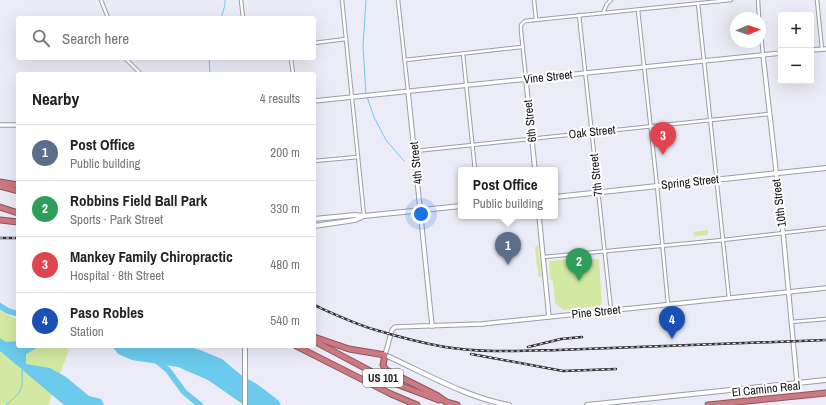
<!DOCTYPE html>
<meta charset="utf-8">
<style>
:root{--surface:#fff;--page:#f6f6f6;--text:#222;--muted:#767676;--line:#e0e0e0;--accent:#ea580c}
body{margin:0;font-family:"Archivo Narrow",sans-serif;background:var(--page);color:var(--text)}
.controls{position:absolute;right:12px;top:12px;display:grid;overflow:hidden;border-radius:4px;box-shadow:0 4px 16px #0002}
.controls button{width:36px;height:36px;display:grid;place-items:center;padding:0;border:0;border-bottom:1px solid var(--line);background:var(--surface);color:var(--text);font:20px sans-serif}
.compass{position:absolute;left:730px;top:12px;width:36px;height:36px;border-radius:50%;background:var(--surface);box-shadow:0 4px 16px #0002;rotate:88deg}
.you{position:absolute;left:421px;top:214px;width:14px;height:14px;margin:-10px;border:3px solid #fff;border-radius:50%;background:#1a73e8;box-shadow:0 0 0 6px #1a73e833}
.badge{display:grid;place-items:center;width:26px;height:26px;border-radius:50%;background:var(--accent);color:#fff;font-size:13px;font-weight:700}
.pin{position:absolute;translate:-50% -33px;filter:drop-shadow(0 1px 2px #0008)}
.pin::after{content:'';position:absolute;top:21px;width:14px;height:12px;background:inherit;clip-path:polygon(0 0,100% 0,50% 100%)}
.popup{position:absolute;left:458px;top:167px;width:100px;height:52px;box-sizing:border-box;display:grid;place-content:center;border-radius:4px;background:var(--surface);filter:drop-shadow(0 1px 3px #0005);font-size:13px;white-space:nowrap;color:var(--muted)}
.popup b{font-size:15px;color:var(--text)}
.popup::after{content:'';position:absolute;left:50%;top:100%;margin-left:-8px;border:8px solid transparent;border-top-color:var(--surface)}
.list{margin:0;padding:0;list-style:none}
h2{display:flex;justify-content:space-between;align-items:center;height:52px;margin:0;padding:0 16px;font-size:17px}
h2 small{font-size:13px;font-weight:400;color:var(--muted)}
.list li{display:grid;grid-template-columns:26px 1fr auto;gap:12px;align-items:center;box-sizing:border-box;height:56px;padding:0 16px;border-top:1px solid var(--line)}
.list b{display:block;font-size:15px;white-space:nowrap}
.list p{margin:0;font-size:13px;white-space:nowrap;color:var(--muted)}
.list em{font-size:13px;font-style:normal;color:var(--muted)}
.icon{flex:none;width:22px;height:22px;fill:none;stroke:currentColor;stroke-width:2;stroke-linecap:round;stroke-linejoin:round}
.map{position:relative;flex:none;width:826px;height:405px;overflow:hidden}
.search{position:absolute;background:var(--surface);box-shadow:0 4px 16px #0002;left:16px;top:16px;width:300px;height:44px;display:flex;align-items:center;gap:10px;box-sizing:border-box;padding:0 14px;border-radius:4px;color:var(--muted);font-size:15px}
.panel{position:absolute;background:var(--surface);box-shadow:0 4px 16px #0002;left:16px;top:72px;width:300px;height:276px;border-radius:4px}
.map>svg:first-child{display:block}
.green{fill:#d3e9a1}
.water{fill:#6ccaed}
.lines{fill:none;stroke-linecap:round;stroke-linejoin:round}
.stream{stroke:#6ccaed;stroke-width:1}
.river{stroke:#6ccaed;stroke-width:6}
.minor-casing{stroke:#9b9da7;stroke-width:4.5}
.tertiary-casing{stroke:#9b9da7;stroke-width:5.5}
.secondary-casing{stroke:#9b9da7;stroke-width:6}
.motorway-casing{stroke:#8d565d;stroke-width:7}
.minor{stroke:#fff;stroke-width:2.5}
.tertiary{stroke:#fff;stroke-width:3.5}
.secondary{stroke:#fff;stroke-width:4}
.motorway{stroke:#cd7981;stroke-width:5}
.rail-casing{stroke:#323237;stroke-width:2.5}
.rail{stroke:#fff;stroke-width:1;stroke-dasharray:3;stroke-linecap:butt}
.labels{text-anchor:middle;stroke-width:4;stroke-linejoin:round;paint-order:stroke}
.shield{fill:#fff;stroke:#5b5b5e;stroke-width:1}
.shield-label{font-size:11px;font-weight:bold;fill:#151519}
.street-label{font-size:12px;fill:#151519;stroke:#fff}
</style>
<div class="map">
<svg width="826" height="405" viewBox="0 0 826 405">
<rect width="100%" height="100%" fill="#ebecf7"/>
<g class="green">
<path d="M708,230v4l-1,1 -12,1 -1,-1 -1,-3z"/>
<path d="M519,238l1,9 -17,2 -1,-9z"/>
<path d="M538,245l4,31 -2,1 -2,-1 1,-2 -1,-7h-1l-2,-20z"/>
<path d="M573,259l1,2 25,-2 3,47 -39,4 -8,-7 -2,-22 -3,-2 -1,-16 1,-2z"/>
<path d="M0,310l13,8 5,1v27h44l7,4 -21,55h-48z"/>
</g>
<g class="water">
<path d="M0,338l6,4 12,-1v5h18l1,2 -11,6v10l24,4 16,9 23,19 12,3 3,6h-40l-64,-54z"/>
<path d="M112,346h74l14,4 22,9 19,16 16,9 21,16 3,5h-37l-36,-25 -30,-13 -46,-7 -14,-6z"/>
</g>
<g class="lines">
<g class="stream">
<path d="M366,0l-3,46 3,48 8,23 12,23 18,21"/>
<path d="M221,18l4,-13v-5"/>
<path d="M209,58l1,16"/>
<path d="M6,405c16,-13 17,-15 16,-35"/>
</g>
<g class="river">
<path d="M0,306l8,5 10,3"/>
<path d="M157,361l11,9 16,22 16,13"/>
</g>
<g class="minor-casing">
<g id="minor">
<path d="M101,0l7,18"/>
<path d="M241,0l2,18"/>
<path d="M342,0l22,216"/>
<path d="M398,0l10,91"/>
<path d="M534,0l2,19"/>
<path d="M758,0l1,18"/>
<path d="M817,0l5,49"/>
<path d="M698,4l31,294"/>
<path d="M638,10l19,176 11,119"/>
<path d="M603,13l4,-9 4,-4"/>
<path d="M579,15l32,295"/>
<path d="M760,24l3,31"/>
<path d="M314,43l32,-4"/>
<path d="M463,54l12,116"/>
<path d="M125,58l16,16"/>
<path d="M291,58l2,16"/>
<path d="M405,60l117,-13"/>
<path d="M526,79l-5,-48v-6l4,-4 206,-21"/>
<path d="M415,151l354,-37"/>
<path d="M314,161l44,-4"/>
<path d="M544,257l179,-17 103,-12"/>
<path d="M791,322l35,-3"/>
</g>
</g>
<g class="tertiary-casing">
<g id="tertiary">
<path d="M811,50l15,-1"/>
<path d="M763,55l20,177 14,151"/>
<path d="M526,80l9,90"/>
<path d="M408,91l24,235"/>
<path d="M314,101l467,-48"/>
<path d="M0,125h18"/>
<path d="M539,216l10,101"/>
<path d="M385,355l7,-25 3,-3 87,-3 344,-36"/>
</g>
</g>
<g class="secondary-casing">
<g id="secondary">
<path d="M555,197l271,-29"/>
<path d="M314,219l41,-4 9,1 97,-10"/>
<path d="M314,226l41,-6 9,-4"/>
<path d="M245,346v59"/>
<path d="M385,355c38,17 82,43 124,50"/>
<path d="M587,405l239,-25"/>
</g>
</g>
<g class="motorway-casing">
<g id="motorway">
<path d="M0,182l18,3"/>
<path d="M0,186l18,5"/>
<path d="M0,207l18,6"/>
<path d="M0,220l18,2"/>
<path d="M314,337l35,12 36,6 -2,10 3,5 52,26 10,7"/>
<path d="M314,341l77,41 48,18"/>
<path d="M296,346l95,48 26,11"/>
<path d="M446,402l11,3"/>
<path d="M708,405l118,-12"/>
</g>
</g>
<use href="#minor" class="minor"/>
<use href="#tertiary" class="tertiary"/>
<use href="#secondary" class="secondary"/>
<use href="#motorway" class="motorway"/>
<g class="rail-casing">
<g id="rail">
<path d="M0,238h18"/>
<path d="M314,305c20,9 41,19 62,25 23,7 46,13 69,17 37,6 75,4 113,3l268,-10"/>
<path d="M528,347l33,-8 21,-2"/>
<path d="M471,354l92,17 53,-2"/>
</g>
</g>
<use href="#rail" class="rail"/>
</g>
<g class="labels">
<rect class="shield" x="363" y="369" width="40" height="18" rx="3"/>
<g class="shield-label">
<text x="383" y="382">US 101</text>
</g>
<g class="street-label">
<text transform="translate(548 77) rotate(-6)" y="4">Vine Street</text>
<text transform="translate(530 121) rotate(-96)" y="4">6th Street</text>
<text transform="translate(592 132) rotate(-6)" y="4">Oak Street</text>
<text transform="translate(416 163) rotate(-96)" y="4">4th Street</text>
<text transform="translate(596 175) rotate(-96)" y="4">7th Street</text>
<text transform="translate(690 182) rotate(-6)" y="4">Spring Street</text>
<text transform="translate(779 203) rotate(-97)" y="4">10th Street</text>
<text transform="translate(596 312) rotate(-6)" y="4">Pine Street</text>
<text transform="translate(766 389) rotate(-6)" y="4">El Camino Real</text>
</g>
</g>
</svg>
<div class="controls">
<button>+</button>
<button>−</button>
</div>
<svg class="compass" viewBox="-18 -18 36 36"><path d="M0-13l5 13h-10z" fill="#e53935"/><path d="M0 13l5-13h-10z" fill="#767676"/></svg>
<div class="you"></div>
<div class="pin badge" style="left:508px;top:265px;background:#5c6f8a">1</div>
<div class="popup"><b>Post Office</b>Public building</div>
<div class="pin badge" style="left:579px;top:281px;background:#2e9e5b">2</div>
<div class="pin badge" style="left:663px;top:155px;background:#e0444e">3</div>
<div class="pin badge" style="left:672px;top:339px;background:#1a4fb4">4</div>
<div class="search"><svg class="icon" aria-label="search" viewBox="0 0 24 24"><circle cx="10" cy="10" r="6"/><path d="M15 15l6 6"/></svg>Search here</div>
<section class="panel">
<h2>Nearby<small>4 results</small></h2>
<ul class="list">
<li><span class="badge" style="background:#5c6f8a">1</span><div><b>Post Office</b><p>Public building</p></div><em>200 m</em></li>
<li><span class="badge" style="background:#2e9e5b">2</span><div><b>Robbins Field Ball Park</b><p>Sports · Park Street</p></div><em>330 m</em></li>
<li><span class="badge" style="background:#e0444e">3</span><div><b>Mankey Family Chiropractic</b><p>Hospital · 8th Street</p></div><em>480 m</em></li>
<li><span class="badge" style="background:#1a4fb4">4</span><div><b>Paso Robles</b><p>Station</p></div><em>540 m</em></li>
</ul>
</section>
</div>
